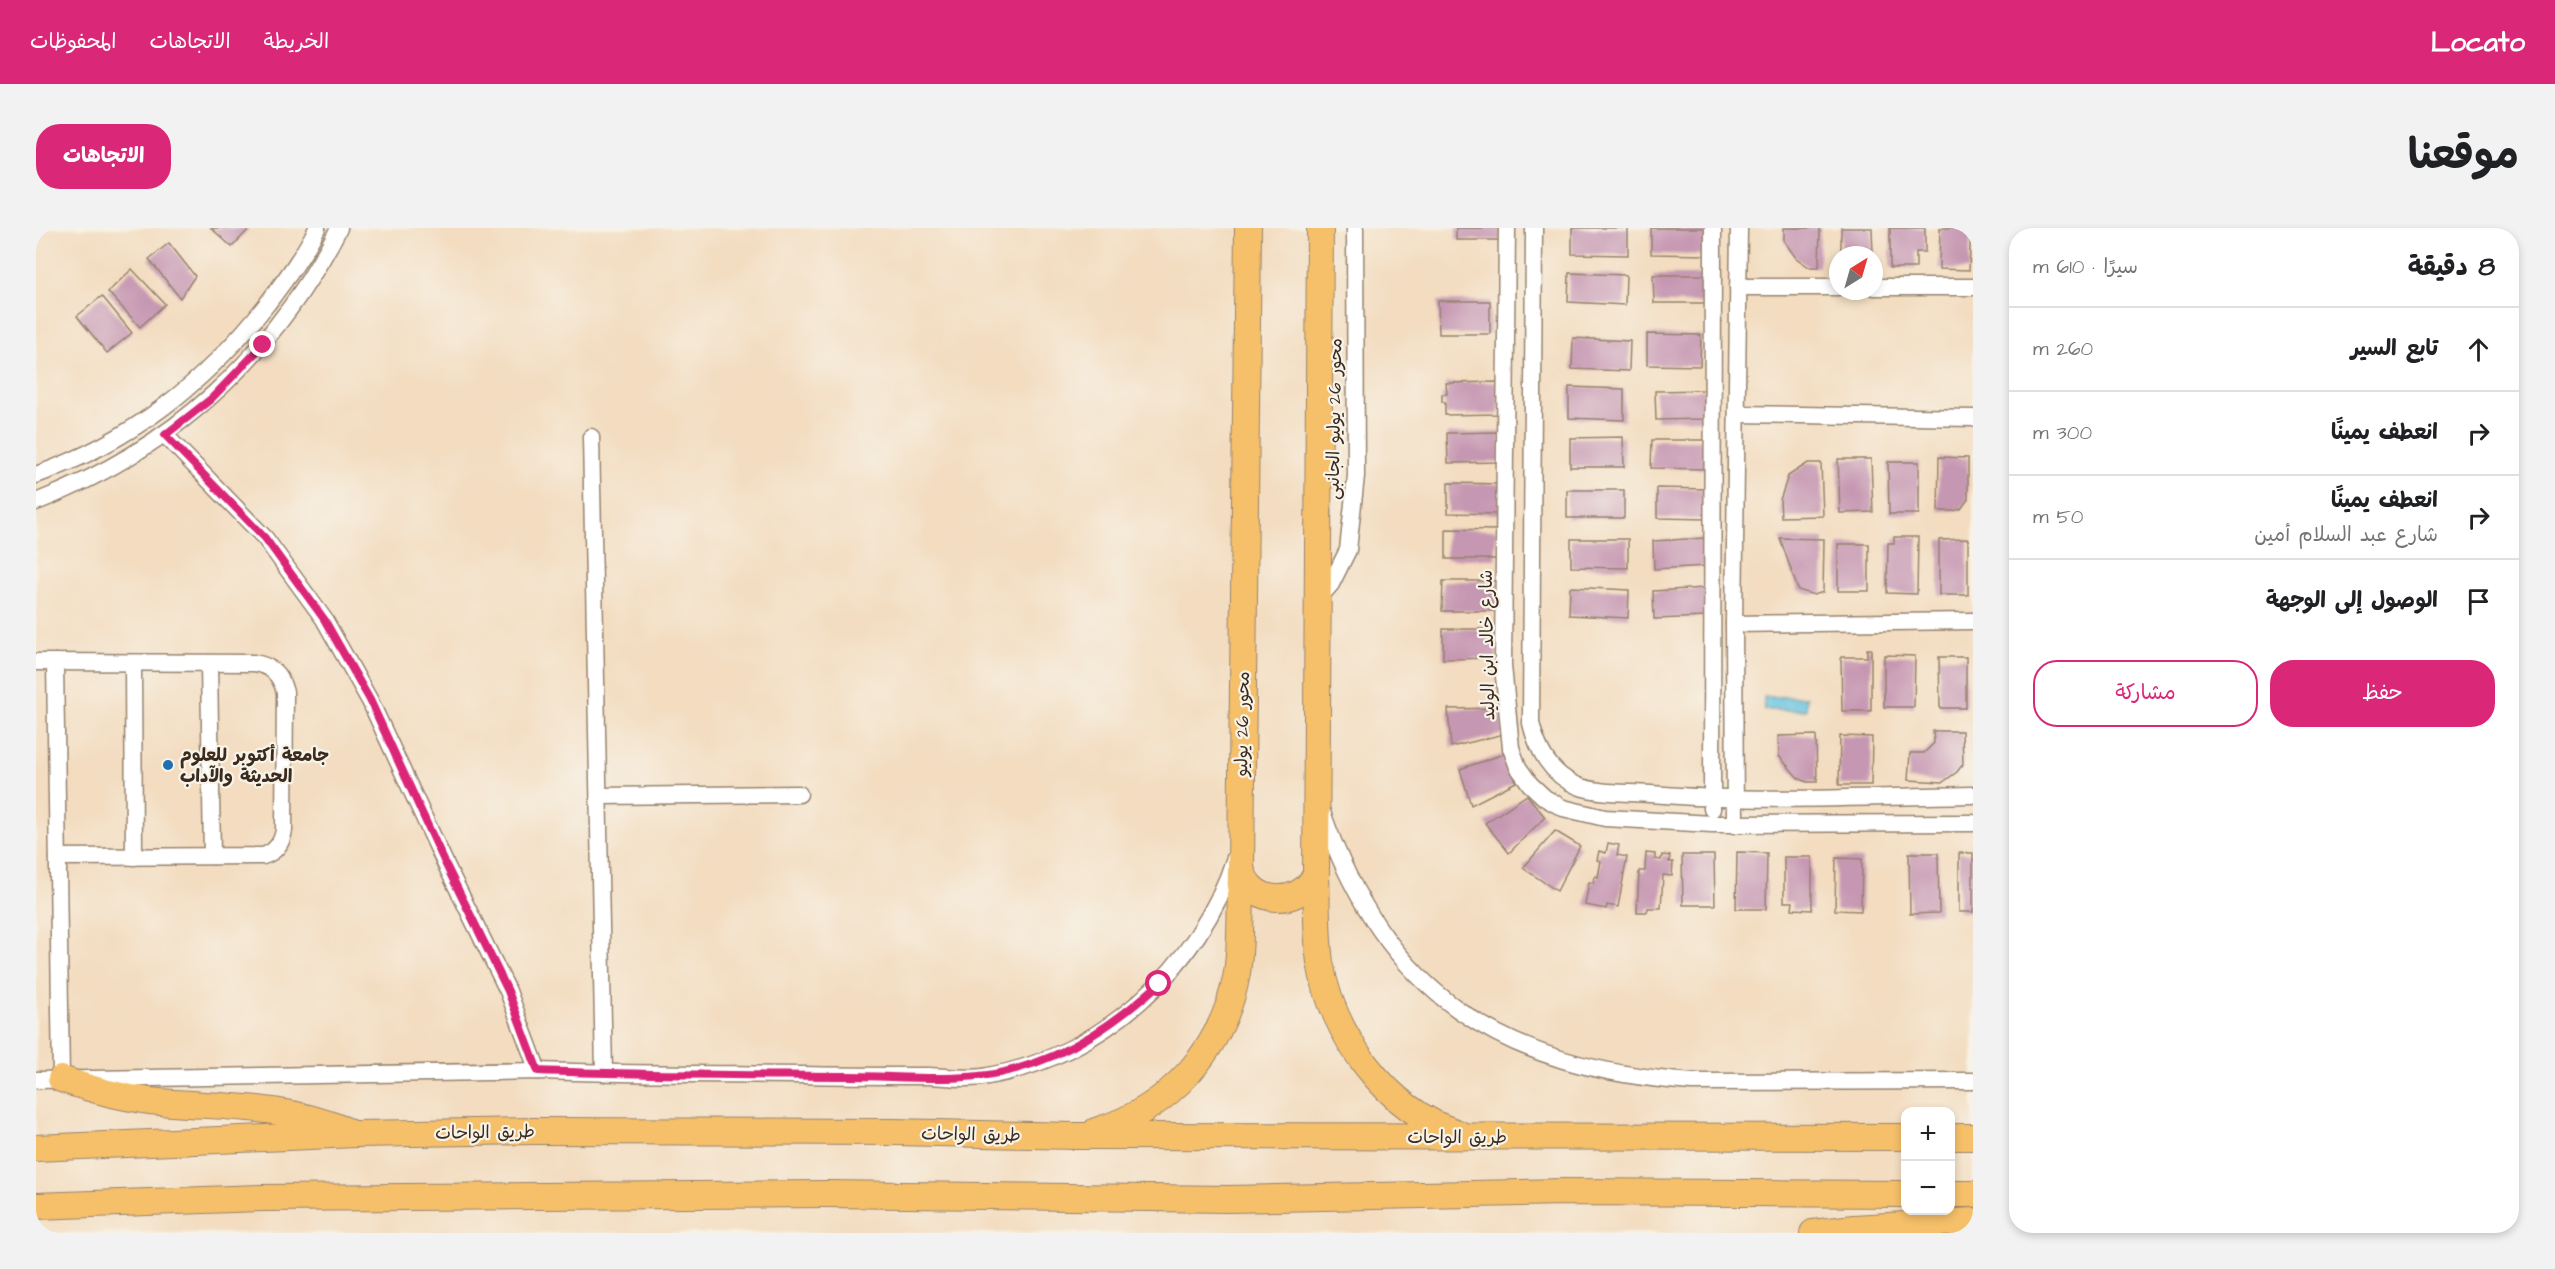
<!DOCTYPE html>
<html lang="ar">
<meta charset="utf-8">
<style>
:root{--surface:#fff;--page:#f2f2f2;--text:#202124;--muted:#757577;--line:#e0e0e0;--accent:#db2777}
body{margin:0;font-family:"Architects Daughter","Playpen Sans Arabic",sans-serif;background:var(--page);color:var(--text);direction:rtl}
.controls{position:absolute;right:18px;bottom:18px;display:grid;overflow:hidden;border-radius:12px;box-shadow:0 3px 9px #0003}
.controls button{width:54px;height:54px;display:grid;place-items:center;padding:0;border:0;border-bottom:2px solid var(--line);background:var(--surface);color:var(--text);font:30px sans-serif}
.compass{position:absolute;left:1793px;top:18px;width:54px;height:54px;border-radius:50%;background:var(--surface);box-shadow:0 3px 9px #0003;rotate:37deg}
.stop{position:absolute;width:18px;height:18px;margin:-14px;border:4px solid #db2777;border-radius:50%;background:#fff}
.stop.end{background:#db2777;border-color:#fff;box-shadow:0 2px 6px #0008}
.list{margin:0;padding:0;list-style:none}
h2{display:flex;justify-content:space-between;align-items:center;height:78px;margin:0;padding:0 24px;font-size:26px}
h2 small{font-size:20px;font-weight:400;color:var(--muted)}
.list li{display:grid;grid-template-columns:39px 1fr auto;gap:18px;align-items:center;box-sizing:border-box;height:84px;padding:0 24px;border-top:2px solid var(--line)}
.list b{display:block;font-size:22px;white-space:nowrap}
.list p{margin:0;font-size:20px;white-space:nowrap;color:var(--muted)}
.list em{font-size:20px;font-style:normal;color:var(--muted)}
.actions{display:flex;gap:12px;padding:18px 24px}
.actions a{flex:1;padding:14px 0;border:2px solid var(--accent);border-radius:24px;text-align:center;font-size:21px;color:var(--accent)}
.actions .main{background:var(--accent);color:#fff}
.icon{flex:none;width:33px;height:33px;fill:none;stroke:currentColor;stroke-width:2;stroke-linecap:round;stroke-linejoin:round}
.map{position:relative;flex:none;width:1937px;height:1005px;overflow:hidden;direction:ltr;border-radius:24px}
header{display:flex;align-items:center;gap:36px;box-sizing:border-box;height:84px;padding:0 30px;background:var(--accent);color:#fff}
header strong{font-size:28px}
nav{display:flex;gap:33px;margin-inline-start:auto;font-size:21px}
.intro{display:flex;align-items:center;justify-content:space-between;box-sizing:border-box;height:144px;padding:0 36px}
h1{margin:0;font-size:42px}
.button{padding:15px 27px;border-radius:24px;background:var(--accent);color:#fff;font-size:21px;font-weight:700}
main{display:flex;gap:36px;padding:0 36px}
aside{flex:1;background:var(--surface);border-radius:24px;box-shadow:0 3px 9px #0003}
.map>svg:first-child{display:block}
.water{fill:#62c2e0;stroke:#4e767f;stroke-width:1.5}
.building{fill:#c697b2}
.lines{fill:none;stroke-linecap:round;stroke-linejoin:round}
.minor-casing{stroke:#97836e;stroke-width:19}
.highway-casing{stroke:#97836e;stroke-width:28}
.minor{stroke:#fff;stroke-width:16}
.highway{stroke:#f6c06b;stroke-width:26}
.route{stroke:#db2777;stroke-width:8}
.poi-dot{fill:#1f6fb2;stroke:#f7f3e8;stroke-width:2}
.labels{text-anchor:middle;stroke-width:4.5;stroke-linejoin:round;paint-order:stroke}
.street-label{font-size:18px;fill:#3b2a1e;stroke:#f7f3e8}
.poi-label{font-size:18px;font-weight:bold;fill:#3b2a1e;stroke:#f7f3e8;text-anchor:start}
</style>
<header>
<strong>Locato</strong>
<nav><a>الخريطة</a><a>الاتجاهات</a><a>المحفوظات</a></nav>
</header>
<div class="intro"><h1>موقعنا</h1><a class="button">الاتجاهات</a></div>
<main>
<aside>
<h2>8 دقيقة<small>سيرًا · 610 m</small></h2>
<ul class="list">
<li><svg class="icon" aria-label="ahead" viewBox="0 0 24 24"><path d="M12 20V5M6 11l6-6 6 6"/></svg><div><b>تابع السير</b></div><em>260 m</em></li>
<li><svg class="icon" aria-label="right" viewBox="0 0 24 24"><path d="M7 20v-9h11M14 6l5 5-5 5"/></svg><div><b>انعطف يمينًا</b></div><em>300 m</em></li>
<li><svg class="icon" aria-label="right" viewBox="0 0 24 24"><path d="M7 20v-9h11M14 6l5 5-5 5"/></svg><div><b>انعطف يمينًا</b><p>شارع عبد السلام أمين</p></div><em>50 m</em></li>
<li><svg class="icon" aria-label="arrive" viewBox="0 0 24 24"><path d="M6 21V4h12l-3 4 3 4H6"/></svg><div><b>الوصول إلى الوجهة</b></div></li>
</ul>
<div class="actions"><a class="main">حفظ</a><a>مشاركة</a></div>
</aside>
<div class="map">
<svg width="1937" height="1005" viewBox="0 0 1937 1005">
<rect width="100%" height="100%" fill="#f7f3e8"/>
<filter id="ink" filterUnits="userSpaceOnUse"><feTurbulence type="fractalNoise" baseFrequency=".0167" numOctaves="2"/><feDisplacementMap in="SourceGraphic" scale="12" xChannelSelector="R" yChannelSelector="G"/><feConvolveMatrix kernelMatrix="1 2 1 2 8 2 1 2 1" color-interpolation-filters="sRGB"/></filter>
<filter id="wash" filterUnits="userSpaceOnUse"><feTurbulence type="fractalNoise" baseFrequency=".008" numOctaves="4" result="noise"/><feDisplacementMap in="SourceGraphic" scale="24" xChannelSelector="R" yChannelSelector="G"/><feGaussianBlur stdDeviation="1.35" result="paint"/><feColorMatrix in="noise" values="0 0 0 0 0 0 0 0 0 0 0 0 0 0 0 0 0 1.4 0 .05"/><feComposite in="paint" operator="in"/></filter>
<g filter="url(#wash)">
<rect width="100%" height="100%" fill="#f3dcbf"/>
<rect class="water" x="1728" y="469" width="42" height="13"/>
<g id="blocks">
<g class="building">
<path d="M175,0h39l-18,19z"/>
<path d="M1420,0h43l2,2 1,10h-46z"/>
<path d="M1536,0h56v27l-56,-1z"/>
<path d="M1615,0h56v27l-56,-1z"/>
<path d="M1748,0h36l-1,39h-10l-13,-9 -12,-17z"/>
<path d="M1805,0h31l1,27h-32z"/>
<path d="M1854,0h35v24h-9v16h-26z"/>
<path d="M1904,0h31l-2,42 -30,-1z"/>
<path d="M133,15l26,33 -15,22 -31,-39z"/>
<path d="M96,41l33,35 -25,23 -32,-35z"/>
<path d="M1533,45l57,2 -1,30 -57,-3z"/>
<path d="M1617,47h56v28h-55z"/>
<path d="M66,68l30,37 -25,20 -30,-37z"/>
<path d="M1402,73h52v33h-51z"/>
<path d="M1611,106l54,1 -1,31 -53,-1z"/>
<path d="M1537,110l57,3 -1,30 -57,-2z"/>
<path d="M1462,154l1,32 -54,1v-13h-3v-8h5l-1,-11z"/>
<path d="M1533,159l55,2v31l-55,-2z"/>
<path d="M1669,162l1,29 -50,1 -1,-29z"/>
<path d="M1464,204l1,30 -53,1 -1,-30z"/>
<path d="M1587,209l1,30h-54v-29z"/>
<path d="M1616,212h55v29l-56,-1z"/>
<path d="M1903,229l29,1v41l-7,10 -8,2h-15z"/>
<path d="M1802,231h33l2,53 -33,1z"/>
<path d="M1852,234h31v52h-30z"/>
<path d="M1772,235h13l2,53 -42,1 -1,-17 8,-24z"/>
<path d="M1412,255l55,1 -2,30 -53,-1z"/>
<path d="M1621,260l51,1 -1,30 -50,-1z"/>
<rect x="1531" y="262" width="57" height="28"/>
<path d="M1410,301l50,1v29h-50z"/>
<path d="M1858,309h24l-1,57 -30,-1 1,-50h6z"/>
<path d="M1669,310l2,28 -53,3 -1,-28z"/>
<path d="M1744,310l44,1 -1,53 -9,3 -16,-5z"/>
<path d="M1535,311h57v29l-57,-1z"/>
<path d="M1932,311v56h-29v-55z"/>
<rect x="1802" y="316" width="31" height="47"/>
<path d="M1407,353h56v30h-57z"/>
<path d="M1534,359l59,3 -1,28 -59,-3z"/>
<path d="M1669,360l1,29 -52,2 -1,-28z"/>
<path d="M1407,401h53l1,29 -54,1z"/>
<path d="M1831,421h4v62h-29l-1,-54h26z"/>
<path d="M1848,427l31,1 -1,51h-30z"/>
<path d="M1903,429h27v51h-26z"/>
<path d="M1464,480l4,26 -53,13 -3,-38z"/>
<path d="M1897,503h29l1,33 -6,8 -14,10 -35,-2 2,-27h14l10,-10z"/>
<path d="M1780,507l1,47h-10l-9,-4 -19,-22 -1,-20z"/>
<path d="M1804,508l32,1 -1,48h-32z"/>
<path d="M1471,525l9,29 -45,23 -11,-36z"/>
<path d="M1491,567l18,22 -36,36 -24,-30z"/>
<path d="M1519,603l25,15 -23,45 -34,-23z"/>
<path d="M1572,615l11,2 -2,10 10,2 -9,50 -11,-2 -1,4 -21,-4 4,-23 4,1 2,-7 3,1 3,-16 -4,-1 2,-9 7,2z"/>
<path d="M1701,624l30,1 -1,56h-30z"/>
<path d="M1610,625l9,1v5l6,1 1,-5 8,1 -1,6h4l-1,14 -9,-1 -2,33h-13l-1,4h-10l2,-41h6z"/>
<path d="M1873,625h29l1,60 -29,1z"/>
<rect x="1923" y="625" width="14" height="59"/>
<path d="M1646,627h32l1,50h-32z"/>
<path d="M1748,629h28v53l-20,-1 1,-7h-9z"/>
<path d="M1800,630l26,1 -1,52 -26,-1z"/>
</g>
</g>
</g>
<g filter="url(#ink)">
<use href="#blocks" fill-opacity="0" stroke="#97836e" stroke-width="1.5"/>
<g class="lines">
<g class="minor-casing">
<g id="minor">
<path d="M1471,0l-4,438 8,82 7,19 12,17 15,14 18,10 42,10 107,6 261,-1"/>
<path d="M1498,0l-3,495c6,26 20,52 47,63 21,8 50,6 72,8 108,9 215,3 323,1"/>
<path d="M1702,59h100"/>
<path d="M1838,59h99"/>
<path d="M1701,186l236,4"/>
<path d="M129,207l100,103 59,81 46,82 76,164 62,126 30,80"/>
<path d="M555,209l13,636"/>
<path d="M0,247c96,-34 169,-92 231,-171 18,-24 37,-49 50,-76"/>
<path d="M0,274c137,-53 236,-144 303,-274"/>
<path d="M1281,372l14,-16 17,-34 8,-74 -1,-248"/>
<path d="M1698,396l239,-3"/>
<path d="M0,434l218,1c18,3 26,11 31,29l-1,138c-2,13 -8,22 -21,26l-205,1"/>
<path d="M19,434l6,417"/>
<path d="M97,435l1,194"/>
<path d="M173,435l3,193"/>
<path d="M563,568l200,-2"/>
<path d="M1676,581l1,-581"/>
<path d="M1286,584c64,184 180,256 370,270l281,-1"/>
<path d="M1699,597l-1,-201 5,-396"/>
<path d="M0,852l502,-9c88,3 176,3 263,4 43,1 85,1 128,1 19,1 40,4 59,0 114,-20 211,-108 247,-218"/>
</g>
</g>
<g class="highway-casing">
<g id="highway">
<path d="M1284,0l-4,646c1,29 0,59 4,88 12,72 66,148 138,171"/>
<path d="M1205,640c9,38 59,40 75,6"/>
<path d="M25,851c29,10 58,18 89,22 68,7 130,2 195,29"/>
<path d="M1060,903c73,-22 128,-82 141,-158 5,-34 3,-71 4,-105l7,-640"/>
<path d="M1914,909h23"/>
<path d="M0,920l320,-14 179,-3 359,1 180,4 832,1"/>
<path d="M1914,966h23"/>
<path d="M0,978l224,-8 566,-4 402,5 336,-7 342,2"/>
<path d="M1777,1005l41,-5 119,-7"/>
</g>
</g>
<use href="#minor" class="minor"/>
<use href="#highway" class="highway"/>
</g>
</g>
<g class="lines" filter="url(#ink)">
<path class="route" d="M227,117l-52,54 -46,36 100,103 59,81 46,81 76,165 62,126 30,80c103,4 206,4 310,5 55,0 115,8 168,-7 55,-15 101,-47 143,-85"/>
</g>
<circle class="poi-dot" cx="132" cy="537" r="6"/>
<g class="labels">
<g class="street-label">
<text transform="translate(1298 191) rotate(-89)" y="6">محور 26 يوليو الجانبى</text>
<text transform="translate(1451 417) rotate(-91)" y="6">شارع خالد ابن الوليد</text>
<text transform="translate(1206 496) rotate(-89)" y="6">محور 26 يوليو</text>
<text transform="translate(449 904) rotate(-1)" y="6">طريق الواحات</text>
<text transform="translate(935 906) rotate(1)" y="6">طريق الواحات</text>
<text x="1421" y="915">طريق الواحات</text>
</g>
<g class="poi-label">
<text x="144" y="533">جامعة أكتوبر للعلوم<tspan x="144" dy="21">الحديثة والآداب</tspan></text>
</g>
</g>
</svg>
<div class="controls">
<button>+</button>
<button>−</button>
</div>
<svg class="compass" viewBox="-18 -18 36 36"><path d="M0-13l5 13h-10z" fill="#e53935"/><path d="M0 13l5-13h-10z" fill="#757577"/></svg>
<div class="stop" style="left:1123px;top:756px"></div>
<div class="stop end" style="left:227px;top:117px"></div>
</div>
</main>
